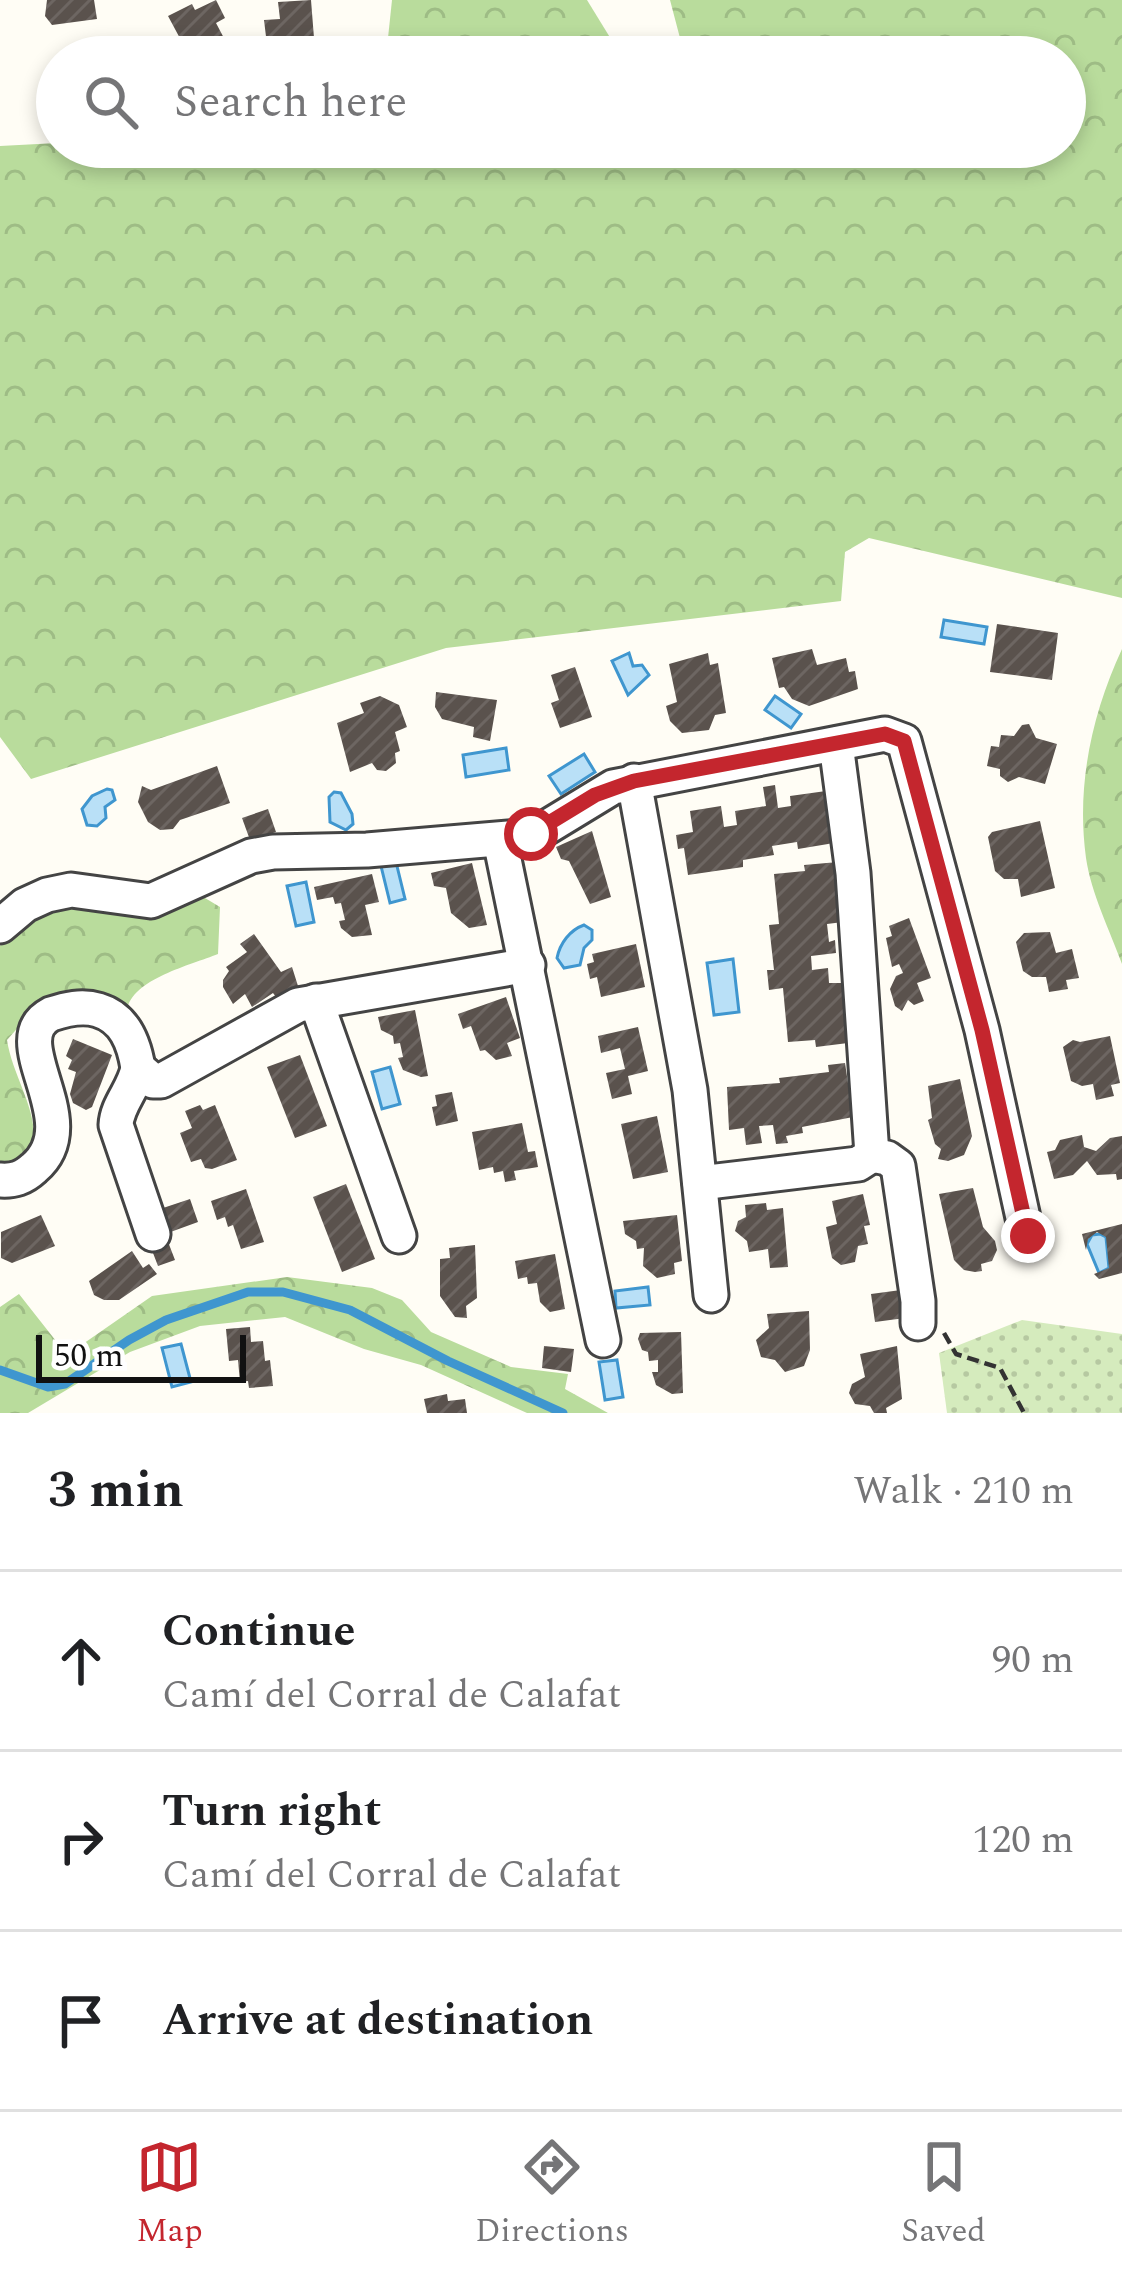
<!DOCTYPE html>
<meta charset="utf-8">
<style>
:root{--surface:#fff;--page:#f2f2f2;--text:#202124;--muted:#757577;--line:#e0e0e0;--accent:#c4262e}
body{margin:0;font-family:Spectral,serif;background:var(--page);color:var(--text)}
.scale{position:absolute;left:36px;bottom:30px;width:210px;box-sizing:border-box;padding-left:12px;border:6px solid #111;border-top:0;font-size:33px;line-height:42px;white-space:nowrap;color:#111;-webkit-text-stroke:9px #fff;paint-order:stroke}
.stop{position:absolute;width:36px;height:36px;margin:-27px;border:9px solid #c4262e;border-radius:50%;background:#fff}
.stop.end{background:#c4262e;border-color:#fff;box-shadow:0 3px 12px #0008}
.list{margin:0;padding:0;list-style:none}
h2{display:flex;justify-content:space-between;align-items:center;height:156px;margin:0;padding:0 48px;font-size:51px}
h2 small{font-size:39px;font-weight:400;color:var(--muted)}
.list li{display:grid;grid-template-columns:78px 1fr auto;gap:36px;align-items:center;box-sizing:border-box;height:180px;padding:0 48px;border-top:3px solid var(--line)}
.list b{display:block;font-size:45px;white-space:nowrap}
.list p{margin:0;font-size:39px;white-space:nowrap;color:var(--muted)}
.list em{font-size:39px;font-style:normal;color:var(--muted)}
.icon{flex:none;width:66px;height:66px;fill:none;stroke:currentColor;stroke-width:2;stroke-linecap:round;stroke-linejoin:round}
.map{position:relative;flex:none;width:1122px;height:1413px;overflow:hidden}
.search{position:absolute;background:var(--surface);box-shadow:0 6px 18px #0003;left:36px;right:36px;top:36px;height:132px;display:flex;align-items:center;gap:30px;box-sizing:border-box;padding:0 42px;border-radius:66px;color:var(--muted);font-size:45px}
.sheet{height:696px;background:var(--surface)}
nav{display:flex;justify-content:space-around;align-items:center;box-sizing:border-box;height:168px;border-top:3px solid var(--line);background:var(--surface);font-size:33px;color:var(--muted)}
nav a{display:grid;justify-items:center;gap:6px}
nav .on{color:var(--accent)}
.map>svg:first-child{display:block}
.grass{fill:url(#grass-dots)}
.forest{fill:url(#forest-crowns)}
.water{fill:#b9e0f7;stroke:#3f96cf;stroke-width:3}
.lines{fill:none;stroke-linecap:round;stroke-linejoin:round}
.stream{stroke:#3f96cf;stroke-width:9}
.building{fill:url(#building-hatch)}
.minor-casing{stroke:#444;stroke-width:39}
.path{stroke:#333;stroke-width:4.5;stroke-dasharray:12 6;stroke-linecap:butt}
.minor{stroke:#fff;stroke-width:33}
.route{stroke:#c4262e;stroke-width:15}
</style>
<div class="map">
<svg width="1122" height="1413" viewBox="0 0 1122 1413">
<defs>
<pattern id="grass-dots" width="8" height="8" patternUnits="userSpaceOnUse" patternTransform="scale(3)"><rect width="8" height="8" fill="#d5ebbd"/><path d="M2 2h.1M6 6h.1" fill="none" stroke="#b6c8a1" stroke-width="1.8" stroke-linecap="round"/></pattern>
<pattern id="forest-crowns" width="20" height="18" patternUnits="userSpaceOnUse" patternTransform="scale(3)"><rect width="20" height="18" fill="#b9dc9c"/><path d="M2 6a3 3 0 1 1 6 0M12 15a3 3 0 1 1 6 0" fill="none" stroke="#9ebc85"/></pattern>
<pattern id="building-hatch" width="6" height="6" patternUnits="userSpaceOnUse" patternTransform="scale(3)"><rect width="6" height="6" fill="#5a524d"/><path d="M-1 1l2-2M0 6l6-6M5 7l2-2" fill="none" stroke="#6d6662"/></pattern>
</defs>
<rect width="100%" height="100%" fill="#fffdf5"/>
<path class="grass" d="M1022,1320l100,14v79h-175l-8,-60z"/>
<g class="forest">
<path d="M392,0h195l35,57h-236z"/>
<path d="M670,0h452v598l-253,-60 -24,14 -4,49 -395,47 -415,131 -31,-42v-591l57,-3v4h1008v-90h-380z"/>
<path d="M1122,649v315c-12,-33 -31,-71 -36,-106 -10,-73 6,-144 36,-209z"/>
<path d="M200,895l20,12 -2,47c-27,11 -86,25 -91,56l-89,-5 -31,35c6,40 35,73 25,115l-32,15v-224c58,-57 125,-47 200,-51z"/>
<path d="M287,1277l85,11 30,12 29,32 80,35 57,7 -3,15 43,24h-81l-106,-48 -57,-16 -79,-32 -85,9 -70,26 -102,61h-28v-106l19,-13 48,61 85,-59z"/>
</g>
<g class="water">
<path d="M944,620l43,7 -3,17 -43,-7z"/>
<path d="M629,653l4,13 9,-1 7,10 -21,20 -16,-34z"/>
<path d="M775,696l26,18 -10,14 -26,-18z"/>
<path d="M506,748l3,22 -43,7 -3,-22z"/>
<path d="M584,754l11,18 -34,22 -12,-18z"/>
<path d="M107,789l5,1 3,10 -10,7 1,11 -9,8 -10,-1 -5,-16 10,-13z"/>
<path d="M334,792l7,1 11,21 1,10 -7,6 -16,-8 -1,-25z"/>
<path d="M396,862l9,37 -15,4 -9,-37z"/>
<path d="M306,882l8,40 -18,4 -9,-40z"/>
<path d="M584,925l8,5v10l-8,8 -4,17 -16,3 -7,-10c3,-15 13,-28 27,-33z"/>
<path d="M733,959l6,53 -25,3 -7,-52z"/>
<path d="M390,1067l10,37 -18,5 -10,-37z"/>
<path d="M1100,1234l6,3 3,31 -10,5 -12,-29 5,-9z"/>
<path d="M648,1287l2,18 -34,3 -1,-17z"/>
<path d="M181,1344l10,38 -19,5 -10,-39z"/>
<path d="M617,1360l6,37 -18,3 -6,-38z"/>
</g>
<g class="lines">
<path class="stream" d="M0,1370l48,17 17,-3 64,-44 37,-20 82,-28h35l67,18 98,51 115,52"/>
</g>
<g class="building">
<path d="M47,0h47l3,19 -45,6 -7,-9z"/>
<path d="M216,0l9,18 -9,5 10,19 -36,15 -22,-41 24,-12 3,6z"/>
<path d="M311,0l3,38 -23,2v11l-23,2 -4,-33 16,-1 -2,-17z"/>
<path d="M997,624l61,9 -6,47 -62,-8z"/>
<path d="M812,649l5,16 29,-7 3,14 6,-1 3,18 -49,17 -17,-7 -8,-12 -5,1 -7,-30z"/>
<path d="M708,653l2,12 8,-2 8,50 -11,2 -6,15 -27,3 -12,-12 -4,-15 11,-4 -8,-38z"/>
<path d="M575,667l17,50 -32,11 -9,-25 8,-3 -8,-25z"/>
<path d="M436,692l61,8 -7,41 -17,-4 1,-10 -32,-8 -7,-12z"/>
<path d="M380,696l19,9 8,22 -12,5 5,19 -5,2 1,10 -10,8 -9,-1 -5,-7 -22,9 -13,-49 27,-10 -4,-10z"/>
<path d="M1029,724l7,14 21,6 -12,40 -26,-7 -11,5 -8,-6v-7l-13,-3 4,-20 8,1 2,-12 13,1 8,-11z"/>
<path d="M217,766l13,37 -50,17 -7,9 -13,1 -12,-8 -10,-20 4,-16 9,4z"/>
<path d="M775,785l3,23 13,-2 -1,-10 36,-5 8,52 -36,6 -1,-7 -25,4 2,9 -31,5v7l-55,8 -4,-27 -6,1 -2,-14 17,-3 -3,-21 31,-5 3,21 13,-2 -2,-14 31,-5 -3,-19z"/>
<path d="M268,809l8,23 -26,8 -8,-22z"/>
<path d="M1040,821l15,67 -34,9 -3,-18h-14l-9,-8 -7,-34 4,-5z"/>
<path d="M592,831l19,66 -21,7 -21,-43 -8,-2 -5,-12z"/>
<path d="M838,862l5,60 -16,2 2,18 6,-2 1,13 -25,3 1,14 16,-2 1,15h13l6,60 -32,4 -1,-7 -27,2 -5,-54 -14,2 -2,-20h7l-5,-45 10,-1 -5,-50 31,-3 -1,-6z"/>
<path d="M472,863l15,62 -18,3 -18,-15 -5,-25 -12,-2 -3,-13z"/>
<path d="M372,874l7,28 -14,3 7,30 -20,2 -11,-9 -2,-7 6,-1 -4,-17 -6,1 -2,-7 -16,3 -3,-13z"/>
<path d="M909,918l22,60 -14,5 7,18 -10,4 -6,-5 -6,11 -7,-5 -5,-17 6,-13 7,-3 -4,-9 -7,3 -6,-29 6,-2 -3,-10z"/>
<path d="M1050,932l6,21 16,-4 7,29 -13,2 2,9 -19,3 -3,-15h-14l-9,-6 -7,-29 8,-9z"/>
<path d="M254,934l27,38 11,-5 6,19 -22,11 -3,-4 -21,14 -7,-13 -12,10 -10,-17v-7l6,-9 -3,-4 21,-15 -7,-8z"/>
<path d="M636,944l9,43 -44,10 -4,-20 -7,2 -3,-15 7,-2 -2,-8z"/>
<path d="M506,997l14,41 -13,5 5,13 -16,4 -11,-10 -5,1 -9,-25 -8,3 -5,-15z"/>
<path d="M415,1010l13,66 -7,1 -18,-7 -5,-12 5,-1 -3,-14 -6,1 -1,-8 -12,-6 -3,-13z"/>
<path d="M638,1027l10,44 -20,5 4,18 -20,5 -6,-26 19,-4 -5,-21 -19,5 -3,-17z"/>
<path d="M1110,1036l10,47 -9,2 3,11 -18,4 -3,-16 -11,2 -11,-5 -8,-34 10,-7 7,2z"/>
<path d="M73,1039l39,16 -20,52 -6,3 -13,-7 -3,-9 6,-22 -8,-3 4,-9 -6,-4z"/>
<path d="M300,1055l27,71 -32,12 -28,-71z"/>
<path d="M845,1063l8,54 -51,10 1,6 -17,3 2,7 -12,1 -3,-19 -14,1 3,17 -16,2 -2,-17 -15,2 -2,-43 53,-4 -1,-5 50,-6 -1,-7z"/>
<path d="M960,1079l12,57 -8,19 -16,6 -10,-2 3,-10 -6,-5 -7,-24 4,-2 -4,-32z"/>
<path d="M452,1092l6,29 -22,5 -4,-19 5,-1 -2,-11z"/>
<path d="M200,1105l3,5 12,-5 22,55 -25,9 -7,-1 -4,-9 -10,3 -11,-29 12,-5 -7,-17z"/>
<path d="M657,1116l11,56 -35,7 -12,-55z"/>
<path d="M522,1123l6,29 7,-1 3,16 -24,4 2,9 -11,2 -2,-11 -9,2 -1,-6 -14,3 -7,-38z"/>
<path d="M1082,1135l2,12 12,4 14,-13 12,-2v43l-5,1 -1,-6 -19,1 -10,-14 -14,14 -19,4 -7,-27 8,-2 5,-10z"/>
<path d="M346,1184l29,75 -33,13 -29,-75z"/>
<path d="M973,1188l10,39 12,14 2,9 -5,11 -11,3 1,7 -7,1 -11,-2 -10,-10 -15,-66z"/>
<path d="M246,1189l18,53 -23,7 -8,-24 -5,2 -3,-10 -8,3 -6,-19z"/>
<path d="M863,1194l7,31 -6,1 4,18 -10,2 -3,16 -14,3 -9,-7 -6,-31 11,-3 -5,-23z"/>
<path d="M190,1199l8,23 -33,12 10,26 -17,6 -10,-26 9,-30z"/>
<path d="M766,1203l1,7 16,-2 5,59 -18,1 -2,-19 -19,3 -2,-11 -12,-10 3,-10 8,-4 -1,-12z"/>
<path d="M41,1215l14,31 -43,17 -11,-5v-26z"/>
<path d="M677,1215l5,46 -8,2 1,11 -18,4 -14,-12 1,-18 -7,1 -1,-8 -11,-7 -2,-13z"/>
<path d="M1122,1224v49l-23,6 -5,-5 15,-6 -3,-31 -9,-5 -9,7 -2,11 -4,-16z"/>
<path d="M475,1245l2,53 -11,8 1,12 -12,-1 -15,-21v-37l10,-1 -1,-10z"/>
<path d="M132,1251l11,17 6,-4 8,10 -38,26h-15l-10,-5 -5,-14z"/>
<path d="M555,1254l10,55 -15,3 -10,-10 -3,-19 -9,1 -1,-7 -9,2 -3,-18z"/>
<path d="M901,1290l4,28 -30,4 -4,-28z"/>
<path d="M809,1311l1,39 -6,16 -19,6 -10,-12 -14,-3 -5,-17 13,-12 -2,-14z"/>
<path d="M250,1327l1,15 12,-1 2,20 5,-1 3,26 -24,2 -1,-7 -8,1 -2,-22 -9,1 -3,-32z"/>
<path d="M681,1332l2,61 -11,1 -16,-9 -4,-13h6v-12l-9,1 -1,-9 -6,-2 -4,-11 2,-6z"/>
<path d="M544,1346l30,3 -3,23 -29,-4z"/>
<path d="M897,1346l5,53 -16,9 1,5h-13l-4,-7 -15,-2 -6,-11 3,-9 13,-7 -5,-23z"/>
<path d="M447,1394l1,7 17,-2 2,14h-40l-3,-14z"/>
</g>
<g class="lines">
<g class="minor-casing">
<g id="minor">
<path d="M634,781l56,309 21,205"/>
<path d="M500,840l103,500"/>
<path d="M0,926l25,-21 22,-10 24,-5 80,11 100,-45 22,-4 94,-2 153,-13 24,-8 69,-42 272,-53 19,7 78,289 45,206"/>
<path d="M316,1001l83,235"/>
<path d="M872,1155l15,3 11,8 20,135v22"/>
<path d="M0,1180c14,1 23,-2 34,-12 55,-47 -34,-127 17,-154 15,-5 31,-9 47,-4 27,8 36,33 40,58"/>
<path d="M700,1183l158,-19 14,-9 -19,-282 -17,-129"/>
<path d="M153,1234l-37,-109c1,-21 18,-35 22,-57l15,13h8l137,-76 230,-40"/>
</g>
</g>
<path class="path" d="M944,1333l12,21 44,14 24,45"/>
<use href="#minor" class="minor"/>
</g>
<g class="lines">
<path class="route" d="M531,834l64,-39 39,-14 251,-47 19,7 78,289 46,206"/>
</g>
</svg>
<div class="scale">50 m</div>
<div class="stop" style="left:531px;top:834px"></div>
<div class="stop end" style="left:1028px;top:1236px"></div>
<div class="search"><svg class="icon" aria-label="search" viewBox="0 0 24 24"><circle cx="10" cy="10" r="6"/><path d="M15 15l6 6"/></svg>Search here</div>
</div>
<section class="sheet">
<h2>3 min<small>Walk · 210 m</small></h2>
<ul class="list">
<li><svg class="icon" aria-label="ahead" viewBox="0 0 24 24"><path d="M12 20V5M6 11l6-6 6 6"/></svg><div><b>Continue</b><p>Camí del Corral de Calafat</p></div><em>90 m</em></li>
<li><svg class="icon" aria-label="right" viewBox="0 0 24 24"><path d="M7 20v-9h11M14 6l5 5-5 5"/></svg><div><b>Turn right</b><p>Camí del Corral de Calafat</p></div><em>120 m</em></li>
<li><svg class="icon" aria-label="arrive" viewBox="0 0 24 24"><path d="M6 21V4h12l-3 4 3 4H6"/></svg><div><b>Arrive at destination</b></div></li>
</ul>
</section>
<nav>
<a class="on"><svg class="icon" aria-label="map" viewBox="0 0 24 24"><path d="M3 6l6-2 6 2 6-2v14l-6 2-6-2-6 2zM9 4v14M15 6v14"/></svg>Map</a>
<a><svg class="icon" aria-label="directions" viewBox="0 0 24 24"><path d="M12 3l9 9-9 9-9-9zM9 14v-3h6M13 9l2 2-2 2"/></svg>Directions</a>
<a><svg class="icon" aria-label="saved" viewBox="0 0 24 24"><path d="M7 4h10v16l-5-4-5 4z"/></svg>Saved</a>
</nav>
